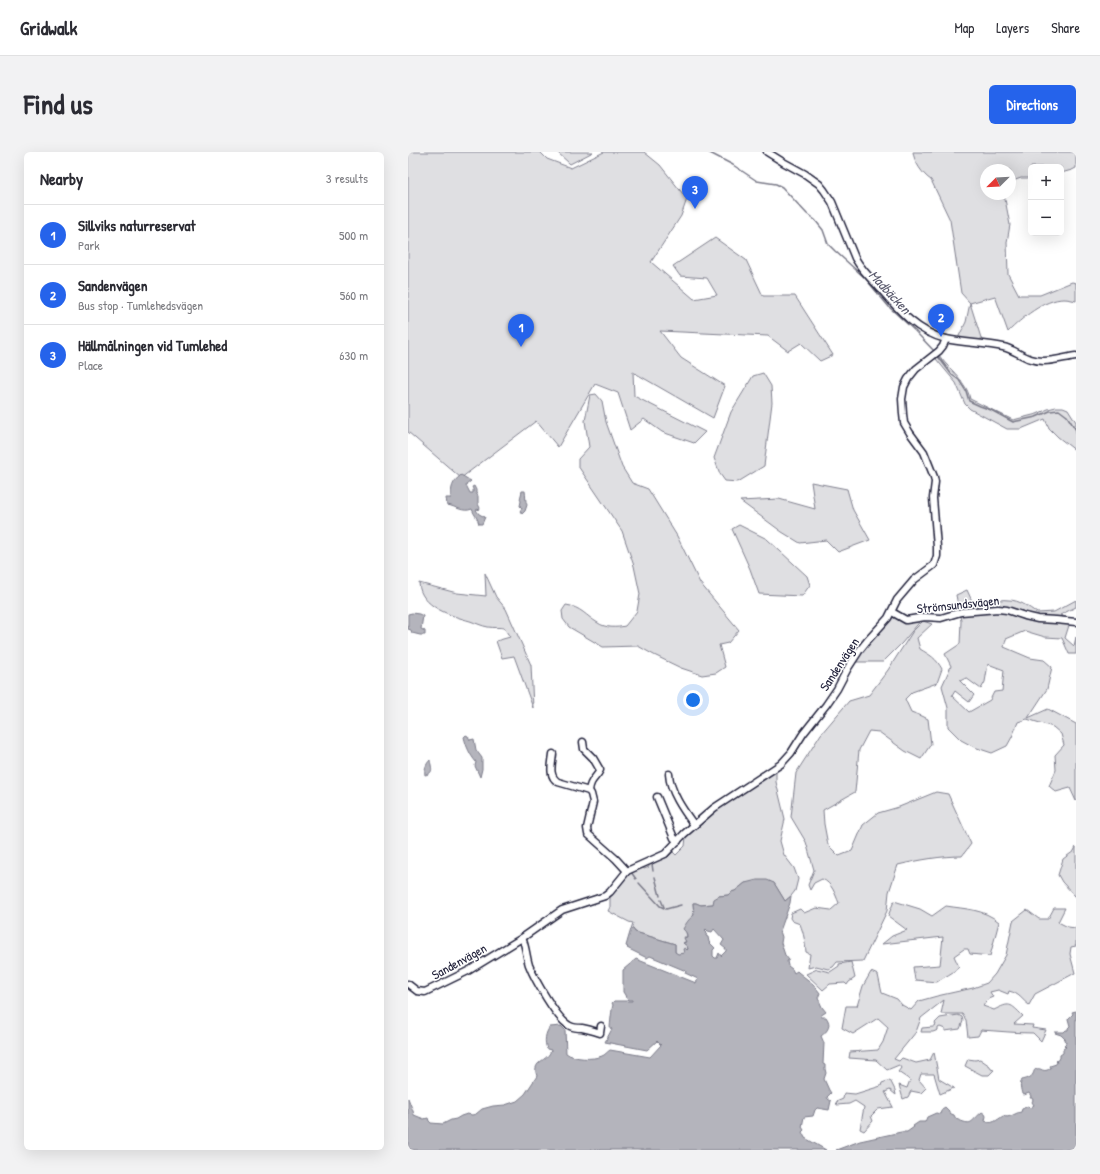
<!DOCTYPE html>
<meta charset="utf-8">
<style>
:root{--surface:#fff;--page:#f2f2f3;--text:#2b2b33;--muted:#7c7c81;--line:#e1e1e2;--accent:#2563eb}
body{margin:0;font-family:"Patrick Hand",sans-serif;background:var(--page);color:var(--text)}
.controls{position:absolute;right:12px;top:12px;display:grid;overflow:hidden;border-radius:6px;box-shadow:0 4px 16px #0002}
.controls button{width:36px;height:36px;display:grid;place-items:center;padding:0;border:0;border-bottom:1px solid var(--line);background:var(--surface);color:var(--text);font:20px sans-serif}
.compass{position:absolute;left:572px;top:12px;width:36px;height:36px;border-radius:50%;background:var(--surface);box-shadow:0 4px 16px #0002;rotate:246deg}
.you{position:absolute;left:285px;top:548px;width:14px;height:14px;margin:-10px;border:3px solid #fff;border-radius:50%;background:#1a73e8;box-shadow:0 0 0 6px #1a73e833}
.badge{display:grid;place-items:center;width:26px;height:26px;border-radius:50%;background:var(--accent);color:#fff;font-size:13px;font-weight:700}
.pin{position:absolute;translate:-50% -33px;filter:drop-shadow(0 1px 2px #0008)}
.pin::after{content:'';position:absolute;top:21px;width:14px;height:12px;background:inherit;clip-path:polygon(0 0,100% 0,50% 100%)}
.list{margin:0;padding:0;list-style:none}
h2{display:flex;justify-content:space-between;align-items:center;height:52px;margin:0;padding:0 16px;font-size:17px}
h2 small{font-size:13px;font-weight:400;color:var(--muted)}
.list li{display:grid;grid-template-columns:26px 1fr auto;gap:12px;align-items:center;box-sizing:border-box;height:60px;padding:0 16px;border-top:1px solid var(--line)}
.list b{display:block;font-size:15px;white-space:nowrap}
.list p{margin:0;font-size:13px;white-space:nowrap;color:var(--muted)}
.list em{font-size:13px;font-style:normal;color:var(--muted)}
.map{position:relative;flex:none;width:668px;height:998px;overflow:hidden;border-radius:6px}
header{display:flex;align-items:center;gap:24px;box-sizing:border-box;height:56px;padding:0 20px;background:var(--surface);border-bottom:1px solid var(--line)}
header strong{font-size:19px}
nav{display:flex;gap:22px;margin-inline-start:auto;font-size:14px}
.intro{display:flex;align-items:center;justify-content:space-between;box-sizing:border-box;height:96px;padding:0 24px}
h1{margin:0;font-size:28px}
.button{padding:10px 18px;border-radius:6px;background:var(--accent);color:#fff;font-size:14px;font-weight:700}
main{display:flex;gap:24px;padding:0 24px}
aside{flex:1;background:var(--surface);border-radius:6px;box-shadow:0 4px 16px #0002}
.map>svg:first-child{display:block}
.green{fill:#dfdfe2;stroke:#80808e;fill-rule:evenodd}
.water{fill:#b4b4bc;stroke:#7a7a88;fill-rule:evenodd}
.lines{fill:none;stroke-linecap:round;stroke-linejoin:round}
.stream{stroke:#7a7a88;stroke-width:1.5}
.minor-casing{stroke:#22223b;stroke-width:9}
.minor{stroke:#fff;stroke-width:6}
.labels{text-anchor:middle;stroke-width:3;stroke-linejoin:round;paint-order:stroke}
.street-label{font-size:13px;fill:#22223b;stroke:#fff}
.water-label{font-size:14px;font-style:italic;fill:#5c5c6f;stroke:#fff}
</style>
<header>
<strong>Gridwalk</strong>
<nav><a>Map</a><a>Layers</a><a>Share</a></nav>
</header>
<div class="intro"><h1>Find us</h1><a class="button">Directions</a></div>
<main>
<aside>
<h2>Nearby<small>3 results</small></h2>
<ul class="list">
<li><span class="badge">1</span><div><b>Sillviks naturreservat</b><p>Park</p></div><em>500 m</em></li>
<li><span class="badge">2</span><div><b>Sandenvägen</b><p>Bus stop · Tumlehedsvägen</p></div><em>560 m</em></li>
<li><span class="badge">3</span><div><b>Hällmålningen vid Tumlehed</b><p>Place</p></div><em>630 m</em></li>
</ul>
</aside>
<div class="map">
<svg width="668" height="998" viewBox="0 0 668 998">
<rect width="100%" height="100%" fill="#fff"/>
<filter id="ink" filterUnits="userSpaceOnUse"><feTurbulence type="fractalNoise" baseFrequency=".025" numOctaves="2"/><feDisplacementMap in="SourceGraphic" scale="8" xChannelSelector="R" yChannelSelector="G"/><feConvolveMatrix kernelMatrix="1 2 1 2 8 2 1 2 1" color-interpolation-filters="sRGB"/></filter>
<g filter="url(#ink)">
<g class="green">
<path d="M0,0h132l7,7 24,9 33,-16h40l16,13 27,34 -6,17 -30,46 43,37 23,-4 -10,-17 -27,-2 -7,-10 42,-28 31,22 17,36h32l38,59 -13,6 -19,-18 -13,8 -20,-15 -108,-5 21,27 44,28 -12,32 -80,-46 1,24 71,36 -11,11 -32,-11 -18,-13 -14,11 -12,-37 -23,-9 -37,63 -22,-26 -75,57 -53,-46z"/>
<path d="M149,0h36l-23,12z"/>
<path d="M505,0h163v16l-4,2 -11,3v-6h-30v11h-10l-11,4v-12h-24v24h18l6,31 -3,17 1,32 11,21h21l32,-13 4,1v18c-4,-1 -8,-2 -12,-2 -20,0 -43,20 -56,33l-13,-36 -25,7 12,38 -24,-3 8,-16 4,-19 -9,-10 -11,-73 -19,-40c-8,-5 -17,-18 -18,-28z"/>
<path d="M531,203c7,11 19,19 25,30 3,4 5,9 6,14l43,21 24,-6 11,-5 8,-2h7l5,2 8,13v29l-18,-14 -9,-9 -4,-9 -24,10h-14l-37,-20 -5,-5 -9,-21 -20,-24z"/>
<path d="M355,221l8,13 1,17 -8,63 -26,16 -13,-1 -5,-7 -6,-16 17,-46 22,-36z"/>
<path d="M188,242l6,7 4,21 16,45 10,16 16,6 29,47 23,47 39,47 -11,13 -9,2 6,22 -9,6 -14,2 -21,-7 -27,-13 -16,-9 -35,1 -34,-20 -6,-8 -1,-8 4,-6c15,2 20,11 32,18 7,5 19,5 27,3l12,-15 3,-17 -6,-28 -12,-35 -44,-65v-7l11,-12 -4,-26 5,-26z"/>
<path d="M403,330l36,7 6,21 17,30 -32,12 -12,-12 -26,3 -18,-11 -42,-31 39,-2 36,10z"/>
<path d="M331,373l28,14 40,37 3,9 -8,11 -43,-2 -9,-25 -18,-40z"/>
<path d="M77,421l11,24 10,12 25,56 2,43 -19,-52 -12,2 -6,-17 14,-4 -6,-9c-5,-1 -10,0 -16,-1 -6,-1 -12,-4 -18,-6 -18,-5 -50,-14 -51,-38l38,10 29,3z"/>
<path d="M559,438l5,11c15,5 23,-3 37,-1 10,0 20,7 28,13l17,-1 22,-12v7l-16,8 11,4 -6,19 9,8 2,-9v17h-7l-7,-16 -17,-1 -20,-6 -19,8 -2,8 26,11 14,2 8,7 -5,22 -19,29 20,-9 28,15v77l-6,-13 -14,4 -7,-6 7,-16 -1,-15 9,-10 -3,-11 -8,-7 -26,-8 -9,3 -6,15 -5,9 -15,7 -18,-6 -13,-7 -13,-13v-19l-6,-22 9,-20 -6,-12 15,-10 1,-23 -5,-26zM580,512l16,6 -2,21 -8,1 -4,8 -21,12 -17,-16 3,-5 14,11 5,-7 -14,-14 6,-3 15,11 4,-7z"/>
<path d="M486,463l28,4 -20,24 -19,19h-29l6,-9 31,-37z"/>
<path d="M515,469l9,3 -15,14 3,11c10,6 16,9 22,20l-5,14 -25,9 -7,7 6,13 11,4 6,3 3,25 -10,15 -16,-8 -26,-19 -10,-1 -10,19 -4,42 -32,18 1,14 4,21 11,11 13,-5 11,-26 15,-12 21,-6 37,-15 12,2 23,50 -9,12c-21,0 -43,4 -64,9l-9,27 -2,19 -24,50 -26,1 -4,5 -5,2 -12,-3 -8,2 2,-14 -4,-2c-1,-10 -2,-18 -6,-28l-8,-3 -2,-3 1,-5 9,-4 4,4 12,-5 15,2 8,-7c-4,-9 -7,-20 -17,-24l-8,4 -4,7 -2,-5 6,-15 -8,-28 -15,-25 5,-44 25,-39 28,-33 20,-6 19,-25 25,-39z"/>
<path d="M368,618v12l9,37 -5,22 4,14 10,13 4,11 -3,12 -4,5 -6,5 -11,-18h-29l-10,8 -4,1 -3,3 -9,1 -6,8 -13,1 -4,-2h-3l1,12 -8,17 1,5h-3l2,4 -3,2 4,3 1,3 -1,1 -2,-2v5l-7,2 -3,-3v-8l-40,-12 -2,-3h-2l2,-6 -4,-1 -21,-11 2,-4v-10l1,-4 15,-19 16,-8 2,3 5,-2 -1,-4 20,-6 5,-5 3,3 9,-9 1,-9 29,-27 55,-35z"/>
<path d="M668,695v50l-14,-15 -4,-7 5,-16 11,-8z"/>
<path d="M486,749l26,8 12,7 14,-10c19,3 38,3 53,16l-9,34 -20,-2 -2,-5h-4l-10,7 5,11c-7,7 -14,9 -22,15l-22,-2 -2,-13 27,-2 3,-28 -61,7 10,-8 15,-6 -19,-14z"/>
<path d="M646,756h11l-7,14 10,5 8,1v18l-5,1 -1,7 5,19 -40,21 -6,11c-8,-6 -9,-11 -20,-14l-1,3 -10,-4 -8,2 3,5 -5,2 -5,7 11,4c16,-8 16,-7 29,6l-9,8 19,1 -1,3 14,2 -5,11 -8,-8c-17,0 -35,-2 -52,-3l-3,6 -10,1 -2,-17 -4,-6h-21l3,-14 -23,18 -5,14 -22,27 5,2 3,-3 14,5 14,-3 4,-8 5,27 15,9 -14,6 -6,-20h-13l-2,6 7,8 -5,5 -10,-2 -3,6 -5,2 -4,-14 8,3 3,-8 -12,-8 3,-4 -2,-3 -12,5 -11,-10 -27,-2 1,-6 28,-2 5,-8 5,-15 -10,-9 -25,16 -11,-6 4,-22h11l6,-20 8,-14 7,3 4,18 15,6 5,6 9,5 8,-9 18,-5 36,-8 14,-5 8,-9 11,-19 7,-34 14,-11 12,9h9z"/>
<path d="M443,810l4,16 -6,4 -2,3 -2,-2 -15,1 -7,6 -17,-16 11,-5 13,3 9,-6v-2z"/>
<path d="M550,863l4,2 1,4 -3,8 -15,2v-2l-5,-2 -2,1v2l-5,2h-12l1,-4 11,-1 3,-2 -1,-2 5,-5z"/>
<path d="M560,907l7,1 5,-1 10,7 1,3 3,1 -5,5h-7l-17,-9z"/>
<path d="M482,928l5,10 1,5 -6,-5 -5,2 8,15 -15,2 -7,7 2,5 -9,10 -4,-2 4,-22 -9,-6 -6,3 -12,1 -1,-3 7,-3 1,-6 11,1 26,-8 1,-3z"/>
</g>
<g class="water">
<path d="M53,323l10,6 -5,4 4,8h3v-4l-1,-2 2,-1 2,4v3l2,3v8l2,4 -1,2 -1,-1 -2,1 3,4 6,3 -3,7h-3c-1,-6 -5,-9 -7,-15 -9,4 -17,-3 -25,-4l-1,-7h5c0,-10 1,-16 10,-23z"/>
<path d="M114,339h3c1,5 0,9 2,14l-2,6 -3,3 -2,-3 2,-3 -2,-2 1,-5 -1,-2z"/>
<path d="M4,461l7,1 4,2 -2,13 4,2v4h-5l-8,-2 -1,-3 -3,-1v-15z"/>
<path d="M58,583l2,1 2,4 4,-1 2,11 6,8v11l-2,8 -5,-11 1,-4c-6,-7 -10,-16 -12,-25z"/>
<path d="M22,608c1,7 5,13 -5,15 -1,-5 1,-11 5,-15z"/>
<path d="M349,728h10l7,3 11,18 6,-5 -1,7 -10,28 2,6 -1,6 4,12 4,5 -2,1 1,5 4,3 2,4 3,-2 1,1 15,12 7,9 -2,5 4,9 4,5 -6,4 2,1h4c6,8 2,14 -5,19l3,7 -1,21 2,1v4l1,4 -2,6 5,11 2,3 -4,4 1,2 3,2 -2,9 -12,-2 -2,2 -2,6 -9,1 -2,10 2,3 -2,2 3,6 21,12h-418v-52l5,13 1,4 10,4 4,-1 1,3 2,2 12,1 8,-4 5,-1 5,-3 6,-2 5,1 4,-1 6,-5 11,-3 12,-1 12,-4 8,-7 12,-18c-6,-16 11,-14 14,-26l-4,-1c-3,-7 -2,-16 3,-22l11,-1 4,4 1,23c7,6 27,7 36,3 3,-1 5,-4 8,-6l40,7 11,-12 -4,-4 -10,9 -42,-8 7,-13 -2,-1c0,-2 2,-22 3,-23l-1,-2 2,-2h18v-1h-4l-2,-2 -1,-3 -2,-3v-22l13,-11 60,24 2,-4 -13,-6 1,-2 -36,-15 -3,2 -20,-10 1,-1 -2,-1 2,-7 3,-10h2l2,3 40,12v8l3,2 6,-1 -1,-4 2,-1 2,2 1,-1 -1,-3 -4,-3 3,-1 -2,-4 3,-1c0,-4 -1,-5 -4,-8 4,-7 5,-9 11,-14l-1,-12h3l5,2 12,-1 1,-5 5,-3 9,-1 3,-3 4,-1 10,-8zM298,777l2,2 4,1 2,-3 10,11 -3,5 5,4v2l-5,5 -2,-3 -2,5h-2l-2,-2v-6l2,-2 -6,-6 -1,-5 -2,-1 1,-4 -2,-2z"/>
<path d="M668,859v139h-240l24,-9 41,-9h6l7,-5 -1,-1 6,-4h6l2,-5 9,-4 4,1 2,-5 3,-2 4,4v2l5,2 2,4c17,7 13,4 26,-7l3,2 1,2 -1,5c7,4 12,-1 18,-5 7,3 11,-3 18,-4l1,-3 6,-3 2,2 4,-3 -2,-3 1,-2 -1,-2h-2l1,-2 -2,-3 -5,2 -2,-1c-1,-5 -3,-9 0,-14 4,-1 9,-2 11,-6 1,-2 1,-5 4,-5 4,-2 6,5 14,-1l-1,-2 6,-2 1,-2 -1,-1 4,-3v-3l3,-2v-4l3,-2 -2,-2 2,-2 -1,-4 -4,-4 -6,-2v-1h9l2,-2h2v-2l2,-2 -2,-7 5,-5 -1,-2z"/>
</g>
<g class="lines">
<g class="stream">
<path d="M300,0l25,13 24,16 19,3 6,3 25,27 8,6 8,10 5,14 7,7 30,27 24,29 26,24 20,21"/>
<path d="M529,203l15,20 7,5 7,11 3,10 11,5 11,4 22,12 23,-5 14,-6 9,-1 8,6 9,14"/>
<path d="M244,712l1,7"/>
<path d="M223,720l5,7"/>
<path d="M247,725l5,19"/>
<path d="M231,731l21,23 6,3 15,-4"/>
<path d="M253,748l3,7"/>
</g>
<g class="minor-casing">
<g id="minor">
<path d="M359,0l16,10 22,12 14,10 5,6 8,12 23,56c6,11 14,19 23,28 19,22 38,46 68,53 19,4 39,4 57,8 10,2 18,9 28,12 15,5 30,-1 45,-3"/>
<path d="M484,460l14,8 19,-3 16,1 20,-6 37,-3 9,1 18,6 13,3 18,1 20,2"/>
<path d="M175,590l1,7 9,9 7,12c-4,9 -10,9 -11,21"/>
<path d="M145,602c-1,10 -5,22 5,28l31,9 2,3 2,8 -6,26 1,6 28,25 11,12"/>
<path d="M261,622c1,18 15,37 25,51"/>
<path d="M249,645l17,41 4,3"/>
<path d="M114,786c4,8 4,18 7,27 5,13 28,55 41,61 4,2 8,2 12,2 6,1 12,3 18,5l1,-7"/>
<path d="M0,832l9,7 8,1 43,-21 54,-33 40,-28 43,-14 5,-4 17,-21 38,-17 19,-20 30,-26 67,-44 10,-11 12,-19 23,-29 11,-16 11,-21 11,-17 8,-10 21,-23 9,-18 17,-20 20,-15 3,-9v-9l-4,-49 2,-16 -1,-5 -10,-25 -14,-19 -6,-10 -1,-9 -1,-15 2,-12 4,-8 8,-10 23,-18 4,-5 3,-7"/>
</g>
</g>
<use href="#minor" class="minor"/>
</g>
</g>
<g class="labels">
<g class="street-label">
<text transform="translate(550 452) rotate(-6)" y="5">Strömsundsvägen</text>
<text transform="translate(431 512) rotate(-57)" y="5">Sandenvägen</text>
<text transform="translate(51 809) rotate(-29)" y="5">Sandenvägen</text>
</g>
<g class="water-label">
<text transform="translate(482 140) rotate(47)" y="5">Madbäcken</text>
</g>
</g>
</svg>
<div class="controls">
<button>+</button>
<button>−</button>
</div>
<svg class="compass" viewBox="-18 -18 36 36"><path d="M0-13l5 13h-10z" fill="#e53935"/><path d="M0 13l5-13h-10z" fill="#7c7c81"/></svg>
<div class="you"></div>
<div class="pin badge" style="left:113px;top:195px">1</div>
<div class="pin badge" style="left:533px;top:185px">2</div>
<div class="pin badge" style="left:287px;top:57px">3</div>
</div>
</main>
